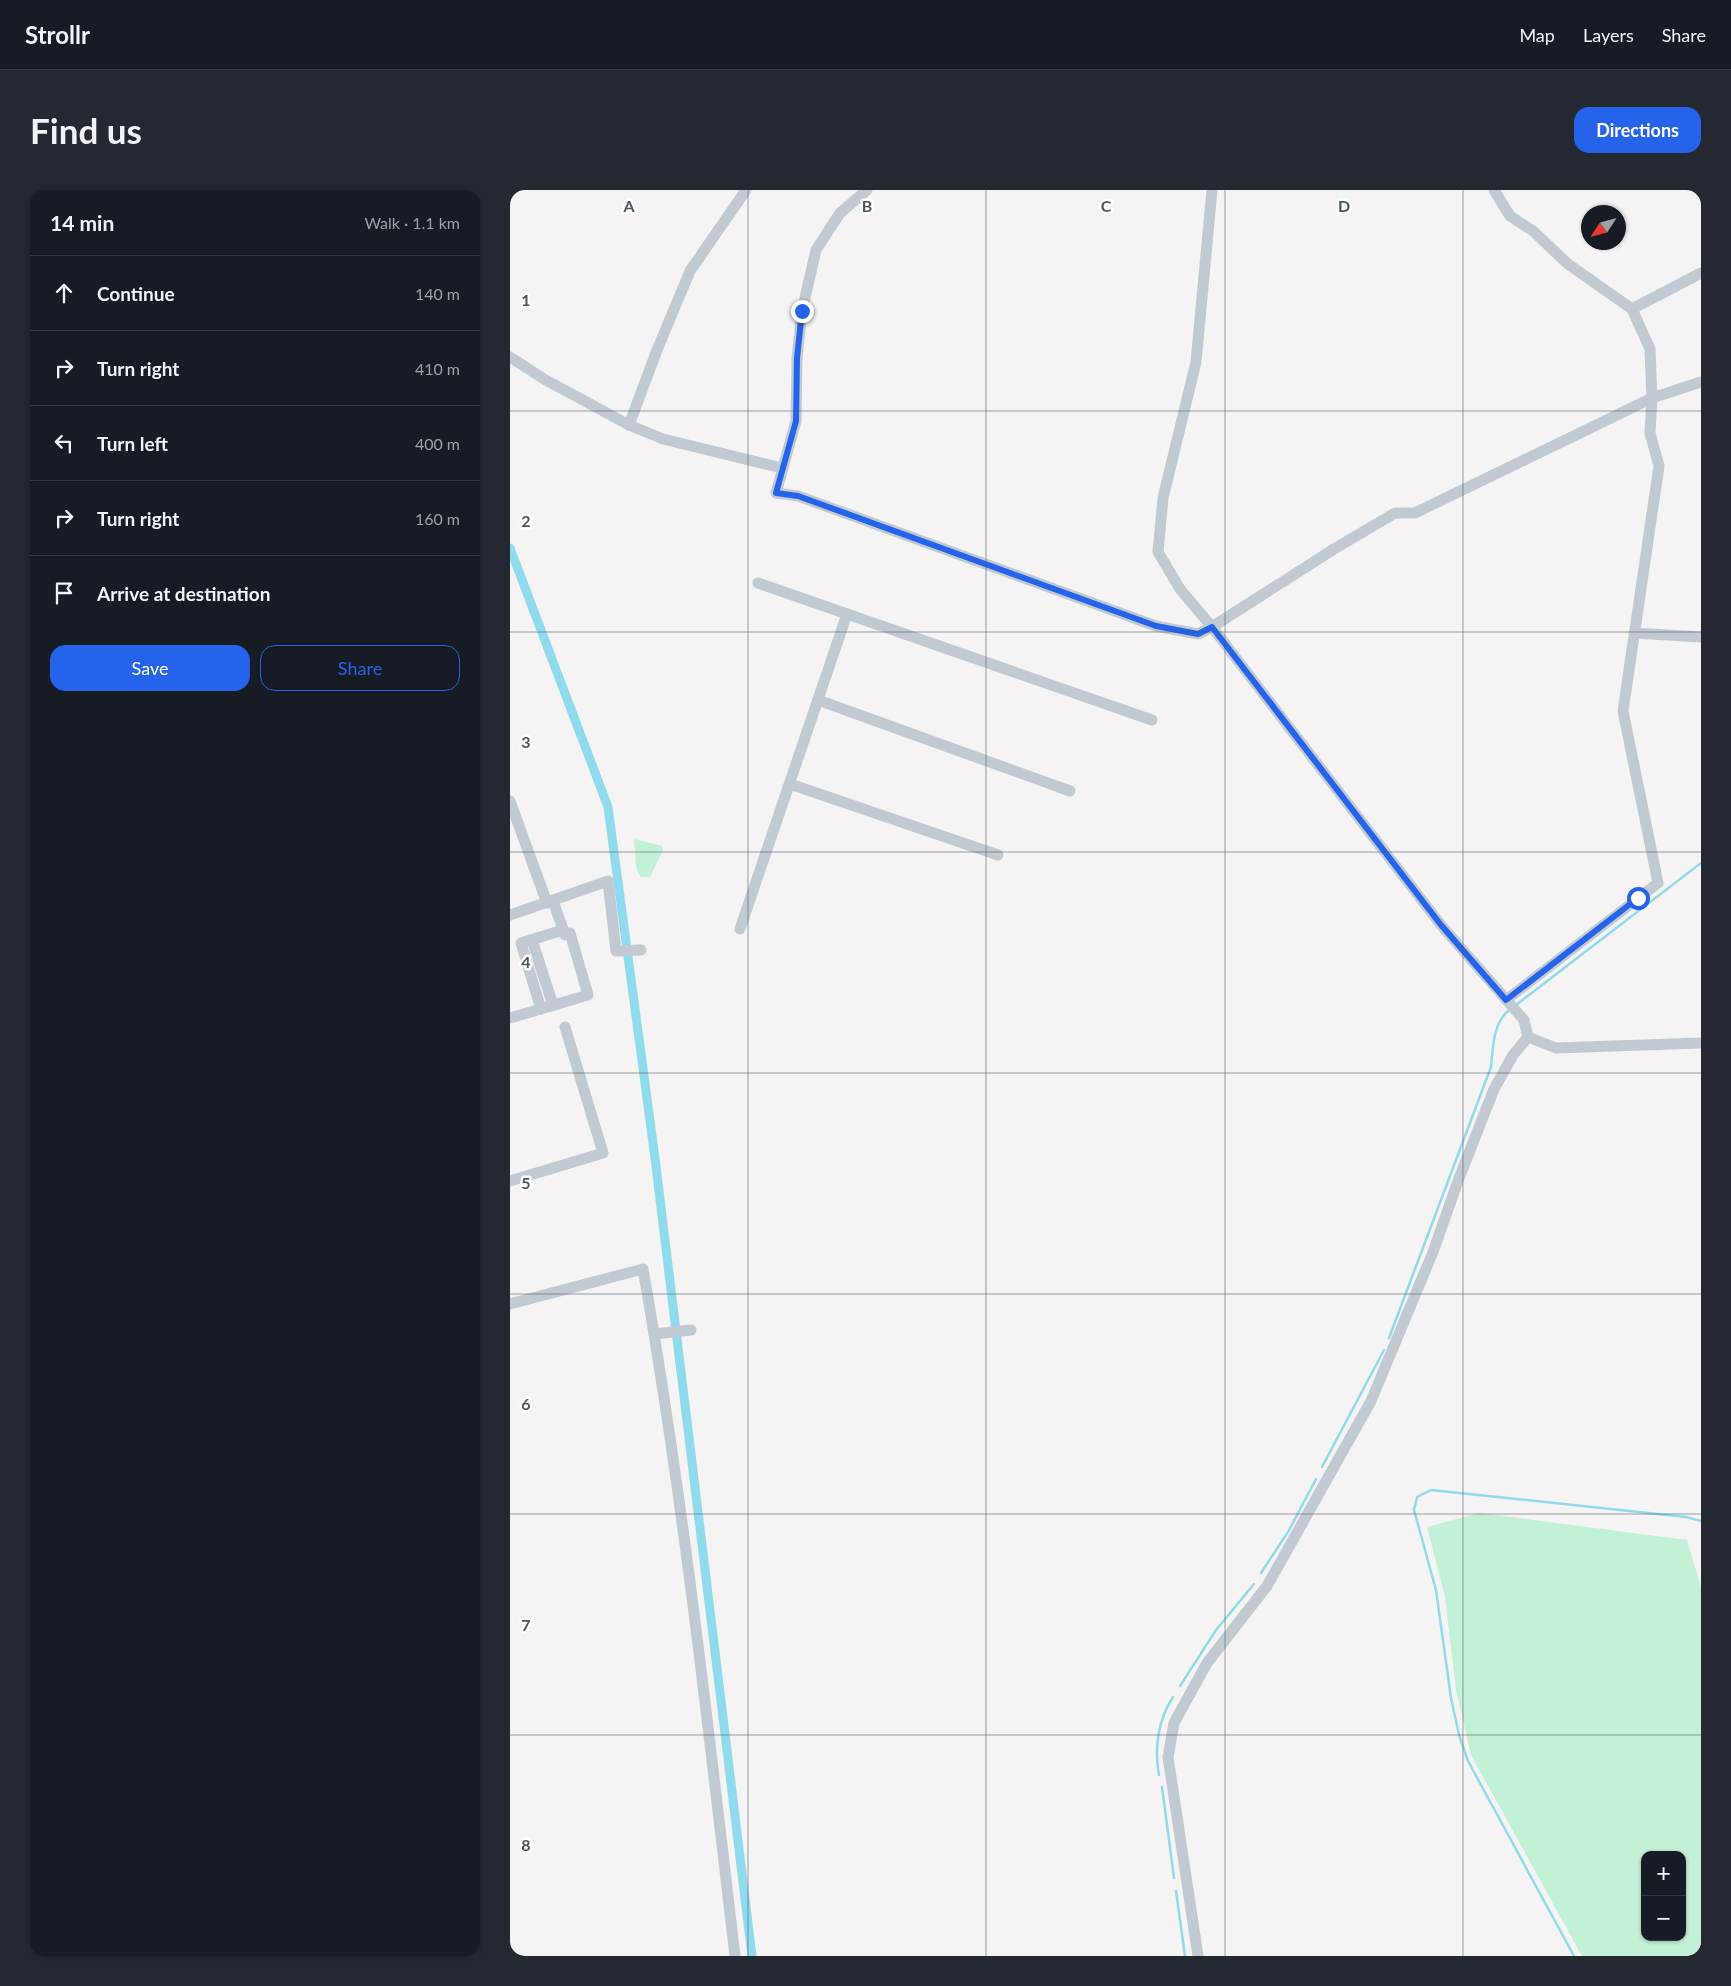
<!DOCTYPE html>
<meta charset="utf-8">
<style>
:root{--surface:#171b24;--page:#242831;--text:#f1f3f6;--muted:#9ea1a6;--line:#363941;--accent:#2563eb}
body{margin:0;font-family:Lato,sans-serif;background:var(--page);color:var(--text)}
.controls{position:absolute;right:15px;bottom:15px;display:grid;overflow:hidden;border-radius:10px;box-shadow:0 1px 4px #0004}
.controls button{width:45px;height:45px;display:grid;place-items:center;padding:0;border:0;border-bottom:1px solid var(--line);background:var(--surface);color:var(--text);font:25px sans-serif}
.compass{position:absolute;left:1071px;top:15px;width:45px;height:45px;border-radius:50%;background:var(--surface);box-shadow:0 1px 4px #0004;rotate:234deg}
.stop{position:absolute;width:15px;height:15px;margin:-11px;border:4px solid #2563eb;border-radius:50%;background:#fff}
.stop.end{background:#2563eb;border-color:#fff;box-shadow:0 1px 5px #0008}
.list{margin:0;padding:0;list-style:none}
h2{display:flex;justify-content:space-between;align-items:center;height:65px;margin:0;padding:0 20px;font-size:21px}
h2 small{font-size:16px;font-weight:400;color:var(--muted)}
.list li{display:grid;grid-template-columns:32px 1fr auto;gap:15px;align-items:center;box-sizing:border-box;height:75px;padding:0 20px;border-top:1px solid var(--line)}
.list b{display:block;font-size:19px;white-space:nowrap}
.list em{font-size:16px;font-style:normal;color:var(--muted)}
.actions{display:flex;gap:10px;padding:15px 20px}
.actions a{flex:1;padding:11px 0;border:1px solid var(--accent);border-radius:15px;text-align:center;font-size:18px;color:var(--accent)}
.actions .main{background:var(--accent);color:#fff}
.icon{flex:none;width:28px;height:28px;fill:none;stroke:currentColor;stroke-width:2;stroke-linecap:round;stroke-linejoin:round}
.map{position:relative;flex:none;width:1191px;height:1766px;overflow:hidden;border-radius:15px}
header{display:flex;align-items:center;gap:30px;box-sizing:border-box;height:70px;padding:0 25px;background:var(--surface);border-bottom:1px solid var(--line)}
header strong{font-size:24px}
nav{display:flex;gap:28px;margin-inline-start:auto;font-size:18px}
.intro{display:flex;align-items:center;justify-content:space-between;box-sizing:border-box;height:120px;padding:0 30px}
h1{margin:0;font-size:35px}
.button{padding:12px 22px;border-radius:15px;background:var(--accent);color:#fff;font-size:18px;font-weight:700}
main{display:flex;gap:30px;padding:0 30px}
aside{flex:1;background:var(--surface);border-radius:15px;box-shadow:0 1px 4px #0004}
.map>svg:first-child{display:block}
.green{fill:#c3f1d5;fill-rule:evenodd}
.lines{fill:none;stroke-linecap:round;stroke-linejoin:round}
.stream{stroke:#90daee;stroke-width:2.5}
.canal{stroke:#90daee;stroke-width:9}
.minor{stroke:#c1cad2;stroke-width:11}
.route{stroke:#2563eb;stroke-width:6}
.grid{fill:none;stroke:#4a5661;stroke-width:1;stroke-opacity:0.55}
.grid-label{font-size:16px;text-anchor:middle;font-weight:bold;fill:#4a5661;stroke:#fff;stroke-width:5;stroke-linejoin:round;paint-order:stroke}
</style>
<header>
<strong>Strollr</strong>
<nav><a>Map</a><a>Layers</a><a>Share</a></nav>
</header>
<div class="intro"><h1>Find us</h1><a class="button">Directions</a></div>
<main>
<aside>
<h2>14 min<small>Walk · 1.1 km</small></h2>
<ul class="list">
<li><svg class="icon" aria-label="ahead" viewBox="0 0 24 24"><path d="M12 20V5M6 11l6-6 6 6"/></svg><div><b>Continue</b></div><em>140 m</em></li>
<li><svg class="icon" aria-label="right" viewBox="0 0 24 24"><path d="M7 20v-9h11M14 6l5 5-5 5"/></svg><div><b>Turn right</b></div><em>410 m</em></li>
<li><svg class="icon" aria-label="left" viewBox="0 0 24 24"><path d="M17 20v-9H6M10 6l-5 5 5 5"/></svg><div><b>Turn left</b></div><em>400 m</em></li>
<li><svg class="icon" aria-label="right" viewBox="0 0 24 24"><path d="M7 20v-9h11M14 6l5 5-5 5"/></svg><div><b>Turn right</b></div><em>160 m</em></li>
<li><svg class="icon" aria-label="arrive" viewBox="0 0 24 24"><path d="M6 21V4h12l-3 4 3 4H6"/></svg><div><b>Arrive at destination</b></div></li>
</ul>
<div class="actions"><a class="main">Save</a><a>Share</a></div>
</aside>
<div class="map">
<svg width="1191" height="1766" viewBox="0 0 1191 1766">
<rect width="100%" height="100%" fill="#f5f3f3"/>
<g class="green">
<path d="M124,649l28,7 1,4 -13,27h-9l-3,-4 -2,-7z"/>
<path d="M969,1323l208,27 14,47v369h-119l-111,-201 -15,-65 -11,-93 -18,-70zM1135,1665h37v82h-37z"/>
</g>
<g class="lines">
<g class="stream">
<path d="M1006,815l185,-142"/>
<path d="M879,1148l102,-271c2,-20 2,-44 18,-57"/>
<path d="M812,1277l62,-117"/>
<path d="M751,1383l27,-41 28,-53"/>
<path d="M670,1496l36,-56 38,-46"/>
<path d="M649,1585c-5,-27 -1,-55 14,-78"/>
<path d="M652,1597l12,91"/>
<path d="M666,1701l9,65"/>
<path d="M1064,1766l-106,-195 -9,-26 -8,-37 -15,-108 -22,-80 3,-13 14,-7 255,27 15,4"/>
</g>
<path class="canal" d="M0,358l98,259 47,351 97,798"/>
<g class="minor">
<path d="M357,0l-27,23 -24,37 -14,61 -5,47 -1,63 -20,72 22,3 358,130 42,8 14,-7 122,-78 61,-36h20l237,-115 49,-16"/>
<path d="M702,0l-16,172 -33,136 -5,54 22,37 32,38 229,298 83,95 4,17"/>
<path d="M984,0l16,26 23,15 35,33 64,45 18,40 2,49 -2,35 9,33 -36,245 35,172 -152,117"/>
<path d="M1122,119l69,-36"/>
<path d="M0,167l34,22 85,46 34,14 119,29"/>
<path d="M119,235l28,-75 33,-79 56,-81"/>
<path d="M248,393l394,137"/>
<path d="M1124,443l67,4"/>
<path d="M308,510l252,91"/>
<path d="M280,594l208,71"/>
<path d="M0,611l37,102"/>
<path d="M0,725l98,-34 8,70 25,-1"/>
<path d="M230,739l107,-315"/>
<path d="M22,750l21,65"/>
<path d="M31,819l-20,-66 42,-13"/>
<path d="M0,828l78,-23 -18,-62 -5,2 -12,-34"/>
<path d="M1018,847l28,11 145,-5"/>
<path d="M0,991l93,-28 -38,-126"/>
<path d="M0,1114l133,-35c40,228 65,458 92,687"/>
<path d="M144,1144l37,-4"/>
<path d="M688,1766l-30,-199 6,-34 33,-60 60,-77 104,-185 62,-149 25,-71 36,-92 19,-34 15,-18"/>
</g>
</g>
<g class="lines">
<path class="route" d="M292,121l-5,47 -1,63 -20,72 22,3 358,130 42,8 14,-7 229,298 65,75 132,-102"/>
</g>
<path class="grid" d="M238,0v1766M476,0v1766M715,0v1766M953,0v1766M0,221h1191M0,442h1191M0,662h1191M0,883h1191M0,1104h1191M0,1324h1191M0,1545h1191"/>
<g class="grid-label">
<text x="119" y="22">A</text>
<text x="357" y="22">B</text>
<text x="596" y="22">C</text>
<text x="834" y="22">D</text>
<text x="16" y="116">1</text>
<text x="16" y="337">2</text>
<text x="16" y="558">3</text>
<text x="16" y="778">4</text>
<text x="16" y="999">5</text>
<text x="16" y="1220">6</text>
<text x="16" y="1441">7</text>
<text x="16" y="1661">8</text>
</g>
</svg>
<div class="controls">
<button>+</button>
<button>−</button>
</div>
<svg class="compass" viewBox="-18 -18 36 36"><path d="M0-13l5 13h-10z" fill="#e53935"/><path d="M0 13l5-13h-10z" fill="#9ea1a6"/></svg>
<div class="stop" style="left:1128px;top:708px"></div>
<div class="stop end" style="left:292px;top:121px"></div>
</div>
</main>
